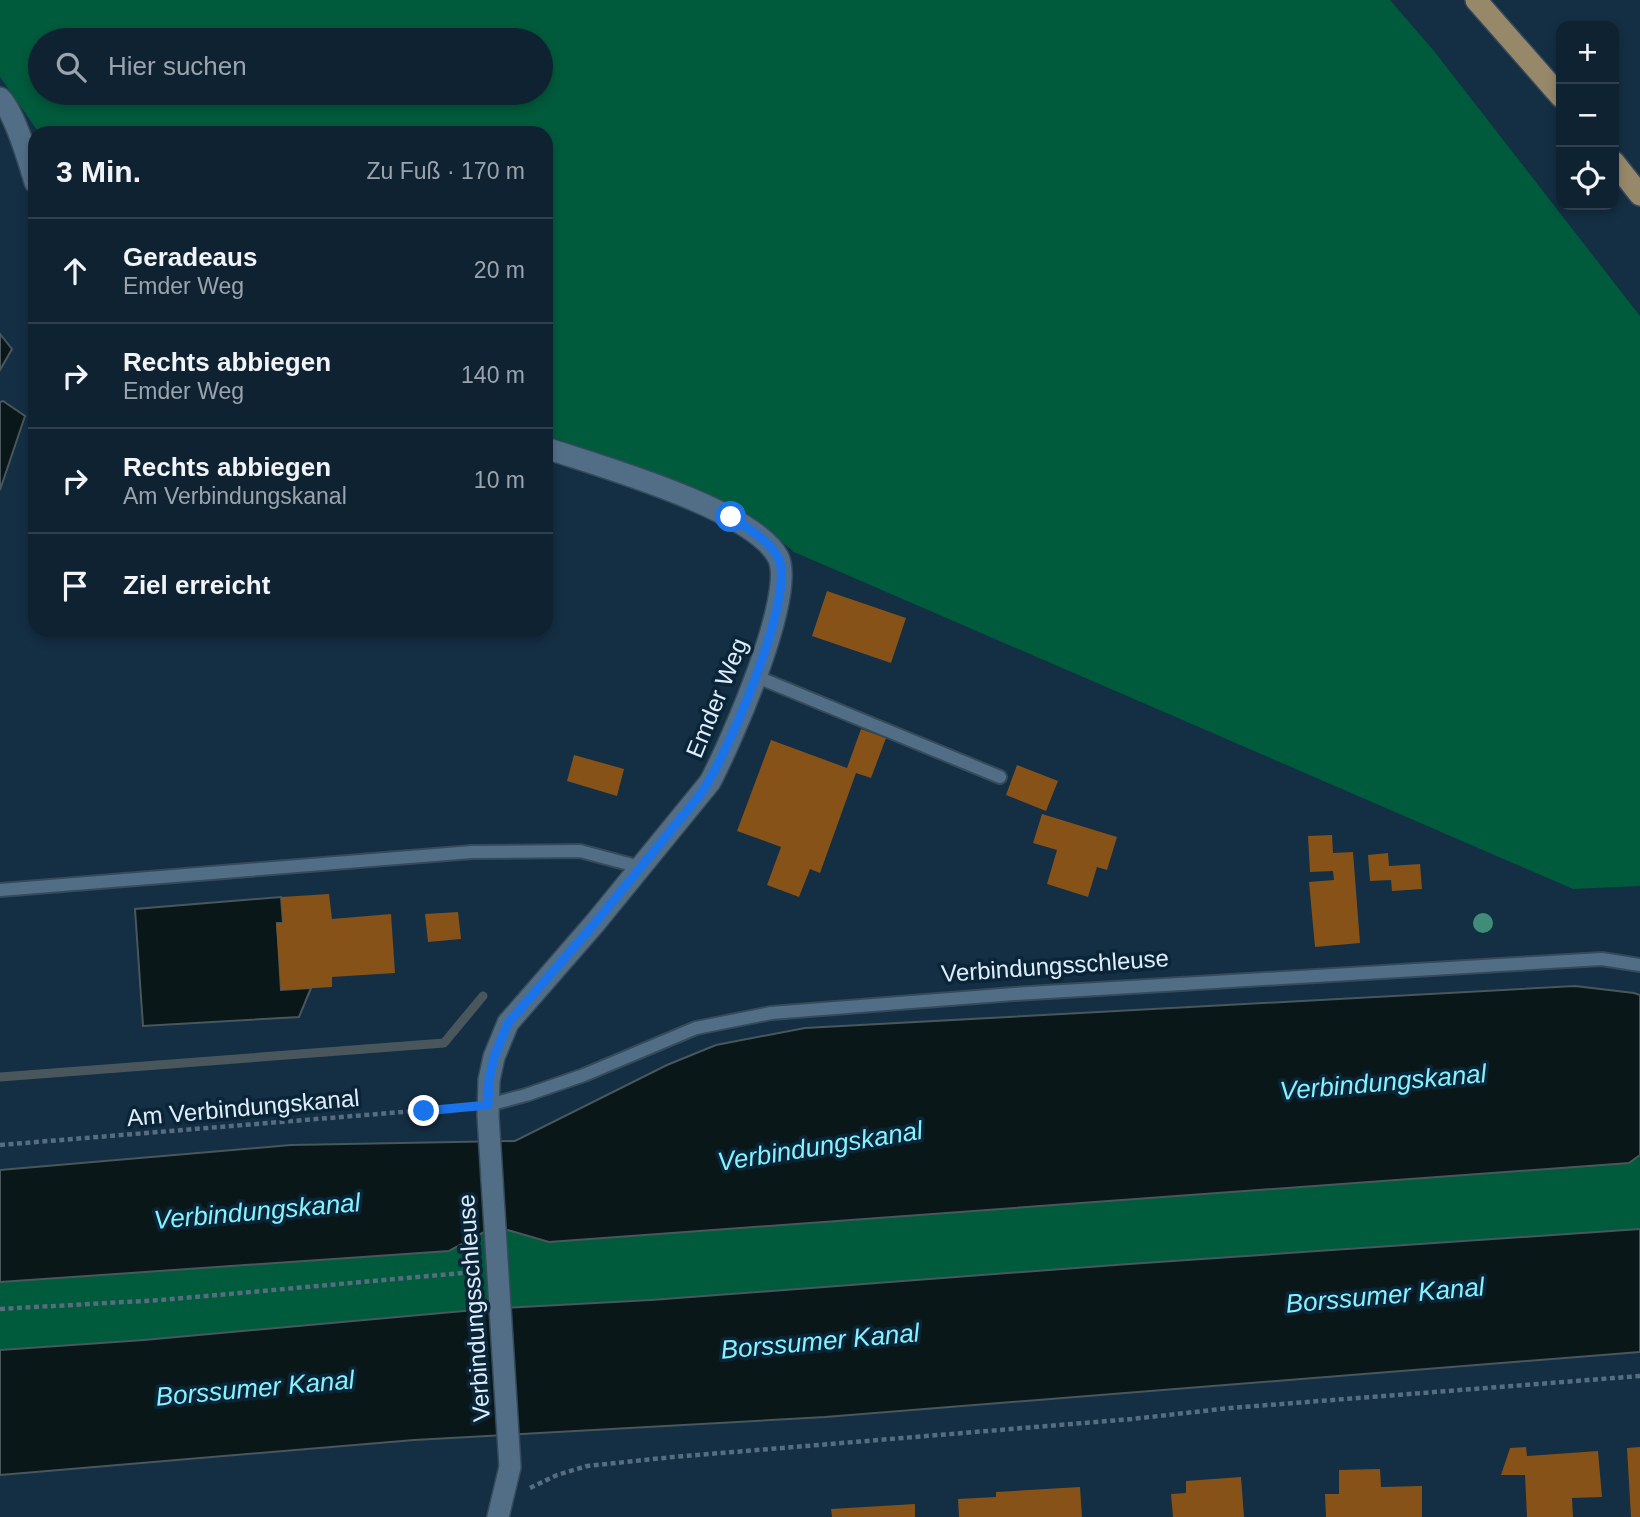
<!DOCTYPE html>
<html lang="de">
<meta charset="utf-8">
<style>
:root{--surface:#0f2232;--page:#1d2f3e;--text:#f1f3f6;--muted:#9ba4ac;--line:#2f3f4d}
body{margin:0;font-family:Arial,sans-serif;background:var(--page);color:var(--text)}
.controls{position:absolute;right:21px;top:21px;display:grid;overflow:hidden;border-radius:14px;box-shadow:0 4px 10px #0003}
.controls button{width:63px;height:63px;display:grid;place-items:center;padding:0;border:0;border-bottom:2px solid var(--line);background:var(--surface);color:var(--text);font:35px sans-serif}
.stop{position:absolute;width:21px;height:21px;margin:-16px;border:5px solid #1a73e8;border-radius:50%;background:#fff}
.stop.end{background:#1a73e8;border-color:#fff;box-shadow:0 2px 7px #0008}
.list{margin:0;padding:0;list-style:none}
h2{display:flex;justify-content:space-between;align-items:center;height:91px;margin:0;padding:0 28px;font-size:30px}
h2 small{font-size:23px;font-weight:400;color:var(--muted)}
.list li{display:grid;grid-template-columns:46px 1fr auto;gap:21px;align-items:center;box-sizing:border-box;height:105px;padding:0 28px;border-top:2px solid var(--line)}
.list b{display:block;font-size:26px;white-space:nowrap}
.list p{margin:0;font-size:23px;white-space:nowrap;color:var(--muted)}
.list em{font-size:23px;font-style:normal;color:var(--muted)}
.icon{flex:none;width:38px;height:38px;fill:none;stroke:currentColor;stroke-width:2;stroke-linecap:round;stroke-linejoin:round}
.map{position:relative;flex:none;width:1640px;height:1517px;overflow:hidden}
.search{position:absolute;background:var(--surface);box-shadow:0 4px 10px #0003;left:28px;top:28px;width:525px;height:77px;display:flex;align-items:center;gap:18px;box-sizing:border-box;padding:0 24px;border-radius:38px;color:var(--muted);font-size:26px}
.panel{position:absolute;background:var(--surface);box-shadow:0 4px 10px #0003;left:28px;top:126px;width:525px;height:511px;border-radius:21px}
.map>svg:first-child{display:block}
.green{fill:#005a3c;fill-rule:evenodd}
.water{fill:#091719;stroke:#49575d;stroke-width:2}
.lines{fill:none;stroke-linecap:round;stroke-linejoin:round}
.stream{stroke:#49575d;stroke-width:9}
.building{fill:#865217}
.service-casing{stroke:#354a5b;stroke-width:16}
.minor-casing{stroke:#354a5b;stroke-width:24}
.primary-casing{stroke:#354a5b;stroke-width:24}
.path{stroke:#566c7f;stroke-width:4.5;stroke-dasharray:5 3.5;stroke-linecap:butt}
.service{stroke:#526e86;stroke-width:12}
.minor{stroke:#526e86;stroke-width:21}
.primary{stroke:#97886a;stroke-width:21}
.tree{fill:#418c79}
.route{stroke:#1a73e8;stroke-width:9}
.labels{text-anchor:middle;stroke-width:7;stroke-linejoin:round;paint-order:stroke}
.street-label{font-size:24px;fill:#deedfb;stroke:#0a2438}
.water-label{font-size:26px;font-style:italic;fill:#84f3ff;stroke:#0a2438}
</style>
<div class="map">
<svg width="1640" height="1517" viewBox="0 0 1640 1517">
<rect width="100%" height="100%" fill="#142e43"/>
<g class="green">
<path d="M0,0h1390l44,51 206,265v570l-67,3 -779,-337 -50,-41 -198,-76v-302h-507l-39,-56zM40,40h501v53h-501z"/>
<path d="M1640,1155v74l-511,35 -478,36 -165,9 -342,31 -144,10v-68l449,-31 37,-20 18,-2 45,13 1080,-79z"/>
</g>
<g class="water">
<path d="M0,334l12,15 -12,21z"/>
<path d="M3,401l22,15 -25,74v-88z"/>
<path d="M281,897l2,26h-6l4,67 30,-2 -12,29 -156,9 -8,-117z"/>
<path d="M1575,986l59,7 6,2v160l-11,8 -1080,79 -45,-13 -18,2 -37,20 -449,31v-112l291,-25 224,-4 152,-76 49,-20 89,-17z"/>
<path d="M1640,1229v123l-815,65 -411,23 -414,35v-125l144,-10 342,-31 165,-9 478,-36z"/>
</g>
<g class="lines">
<path class="stream" d="M0,1077l444,-34 39,-47"/>
</g>
<g class="building">
<path d="M827,591l79,27 -15,45 -79,-27z"/>
<path d="M861,729l25,9 -15,40 -15,-5 -36,100 -10,-4 -11,28 -32,-12 14,-38 -44,-16 34,-91 76,28z"/>
<path d="M574,755l50,14 -7,27 -50,-15z"/>
<path d="M1017,765l41,16 -12,30 -40,-16z"/>
<path d="M1042,814l75,23 -10,33 -10,-3 -9,30 -41,-13 10,-34 -24,-7z"/>
<path d="M1332,835l1,18 20,-1 7,91 -45,4 -6,-65 25,-2 -1,-9 -23,1 -2,-36z"/>
<path d="M1388,853l1,13 31,-2 2,25 -30,2 -1,-11 -21,1 -2,-26z"/>
<path d="M329,894l3,25 59,-5 4,59 -63,4v10l-51,3 -5,-67h7l-2,-26z"/>
<path d="M458,912l3,27 -33,3 -3,-28z"/>
<path d="M1526,1447l1,9 71,-5 4,46 -30,1 1,19h-46l-2,-42h-24l9,-27z"/>
<path d="M1640,1447v70h-9l-4,-69z"/>
<path d="M1380,1469l1,18 41,-1v31h-96l-1,-23h14v-24z"/>
<path d="M1241,1477l3,40h-71l-2,-23 15,-1v-12z"/>
<path d="M1080,1487l2,30h-123l-1,-18 38,-2v-5z"/>
<path d="M915,1504v13h-83l-1,-8z"/>
</g>
<g class="lines">
<g class="service-casing">
<g id="service">
<path d="M755,676l245,101"/>
<path d="M0,890l472,-38 108,-1 60,16"/>
<path d="M488,1105l38,-10 58,-20 112,-47 75,-15 243,-19 485,-29 103,-6 38,6"/>
</g>
</g>
<g class="minor-casing">
<g id="minor">
<path d="M0,98c15,15 29,64 35,84"/>
<path d="M498,1517l12,-50 -22,-351 1,-36 5,-23 14,-34 87,-100 115,-141c20,-38 87,-188 68,-225 -25,-48 -179,-91 -232,-109"/>
</g>
</g>
<g class="primary-casing">
<g id="primary">
<path d="M1476,0l85,97"/>
<path d="M1614,162l26,33"/>
</g>
</g>
<g class="path">
<path d="M0,1145l463,-38"/>
<path d="M0,1309l161,-9 313,-28"/>
<path d="M530,1488l27,-13 30,-9 86,-9 459,-38 98,-11 410,-32"/>
</g>
<use href="#service" class="service"/>
<use href="#minor" class="minor"/>
<use href="#primary" class="primary"/>
</g>
<circle class="tree" cx="1483" cy="923" r="10"/>
<g class="lines">
<path class="route" d="M424,1111l64,-6 1,-25 5,-23 14,-34 87,-100 104,-127c26,-34 96,-198 80,-236 -7,-19 -33,-32 -48,-43"/>
</g>
<g class="labels">
<g class="street-label">
<text transform="translate(717 698) rotate(-68)" y="8">Emder Weg</text>
<text transform="translate(1055 966) rotate(-4)" y="8">Verbindungsschleuse</text>
<text transform="translate(243 1108) rotate(-5)" y="8">Am Verbindungskanal</text>
<text transform="translate(474 1308) rotate(-94)" y="8">Verbindungsschleuse</text>
</g>
<g class="water-label">
<text transform="translate(1383 1082) rotate(-5)" y="9">Verbindungskanal</text>
<text transform="translate(820 1146) rotate(-9)" y="9">Verbindungskanal</text>
<text transform="translate(257 1211) rotate(-5)" y="9">Verbindungskanal</text>
<text transform="translate(1385 1295) rotate(-5)" y="9">Borssumer Kanal</text>
<text transform="translate(820 1341) rotate(-5)" y="9">Borssumer Kanal</text>
<text transform="translate(255 1388) rotate(-5)" y="9">Borssumer Kanal</text>
</g>
</g>
</svg>
<div class="controls">
<button>+</button>
<button>−</button>
<button><svg class="icon" aria-label="locate" viewBox="0 0 24 24"><circle cx="12" cy="12" r="6"/><path d="M12 2v4M12 18v4M2 12h4M18 12h4"/></svg></button>
</div>
<div class="stop" style="left:731px;top:517px"></div>
<div class="stop end" style="left:424px;top:1111px"></div>
<div class="search"><svg class="icon" aria-label="search" viewBox="0 0 24 24"><circle cx="10" cy="10" r="6"/><path d="M15 15l6 6"/></svg>Hier suchen</div>
<section class="panel">
<h2>3 Min.<small>Zu Fuß · 170 m</small></h2>
<ul class="list">
<li><svg class="icon" aria-label="ahead" viewBox="0 0 24 24"><path d="M12 20V5M6 11l6-6 6 6"/></svg><div><b>Geradeaus</b><p>Emder Weg</p></div><em>20 m</em></li>
<li><svg class="icon" aria-label="right" viewBox="0 0 24 24"><path d="M7 20v-9h11M14 6l5 5-5 5"/></svg><div><b>Rechts abbiegen</b><p>Emder Weg</p></div><em>140 m</em></li>
<li><svg class="icon" aria-label="right" viewBox="0 0 24 24"><path d="M7 20v-9h11M14 6l5 5-5 5"/></svg><div><b>Rechts abbiegen</b><p>Am Verbindungskanal</p></div><em>10 m</em></li>
<li><svg class="icon" aria-label="arrive" viewBox="0 0 24 24"><path d="M6 21V4h12l-3 4 3 4H6"/></svg><div><b>Ziel erreicht</b></div></li>
</ul>
</section>
</div>
